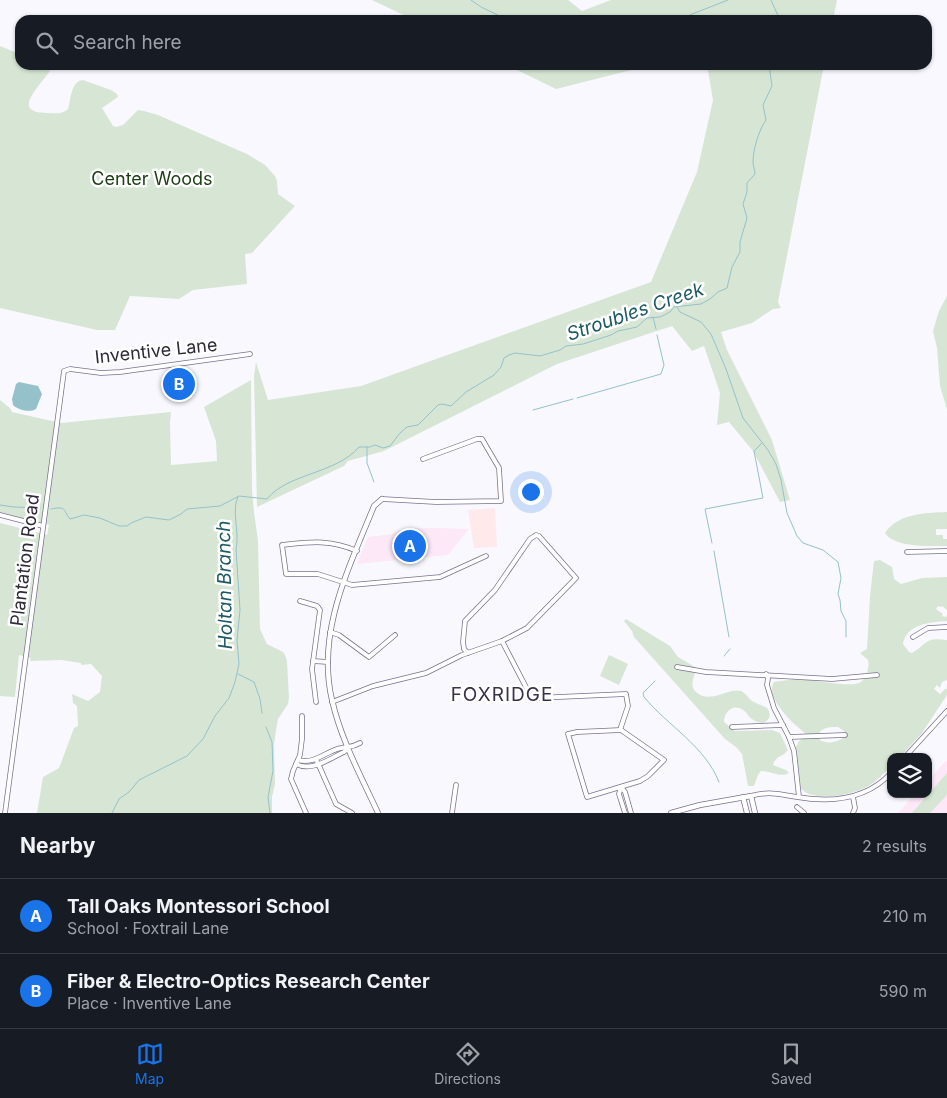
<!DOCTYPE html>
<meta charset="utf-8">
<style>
:root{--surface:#171b24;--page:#20242c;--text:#f1f3f6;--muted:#9ea1a6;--line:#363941;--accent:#1a73e8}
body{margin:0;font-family:Inter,sans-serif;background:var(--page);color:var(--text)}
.controls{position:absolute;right:15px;bottom:15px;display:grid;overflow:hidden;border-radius:10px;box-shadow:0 1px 4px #0004}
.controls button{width:45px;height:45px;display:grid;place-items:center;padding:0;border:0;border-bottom:1px solid var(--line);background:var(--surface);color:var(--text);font:25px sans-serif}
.you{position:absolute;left:530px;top:491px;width:18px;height:18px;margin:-12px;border:4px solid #fff;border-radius:50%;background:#1a73e8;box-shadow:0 0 0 8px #1a73e833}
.badge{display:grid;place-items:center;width:32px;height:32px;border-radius:50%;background:var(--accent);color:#fff;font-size:16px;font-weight:700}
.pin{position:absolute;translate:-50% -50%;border:2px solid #fff;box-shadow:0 1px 5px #0006}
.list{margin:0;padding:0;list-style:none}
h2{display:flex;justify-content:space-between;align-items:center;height:65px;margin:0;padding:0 20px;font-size:21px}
h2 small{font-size:16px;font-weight:400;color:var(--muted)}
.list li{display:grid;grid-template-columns:32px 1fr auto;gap:15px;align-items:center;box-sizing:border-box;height:75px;padding:0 20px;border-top:1px solid var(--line)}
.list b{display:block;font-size:19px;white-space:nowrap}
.list p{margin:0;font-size:16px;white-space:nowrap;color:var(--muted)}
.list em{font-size:16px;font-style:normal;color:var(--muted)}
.icon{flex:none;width:28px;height:28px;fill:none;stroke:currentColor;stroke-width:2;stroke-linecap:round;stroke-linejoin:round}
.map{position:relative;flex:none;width:947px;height:813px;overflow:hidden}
.search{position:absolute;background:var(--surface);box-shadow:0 1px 4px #0004;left:15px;right:15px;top:15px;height:55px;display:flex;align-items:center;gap:12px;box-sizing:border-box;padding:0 18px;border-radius:15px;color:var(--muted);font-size:19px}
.sheet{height:215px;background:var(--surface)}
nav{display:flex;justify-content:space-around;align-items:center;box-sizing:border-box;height:70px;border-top:1px solid var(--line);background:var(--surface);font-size:14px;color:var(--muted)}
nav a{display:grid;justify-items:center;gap:2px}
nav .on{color:var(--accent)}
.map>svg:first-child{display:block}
.industrial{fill:#ffe9ea}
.education{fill:#fce8f7}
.green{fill:#d7e6d4;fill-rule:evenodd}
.water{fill:#95c1cb}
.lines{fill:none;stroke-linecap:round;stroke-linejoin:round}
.stream{stroke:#95c1cb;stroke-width:1}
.minor-casing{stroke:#7a718f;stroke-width:5.5}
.tertiary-casing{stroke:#7a718f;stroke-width:6}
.minor{stroke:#fff;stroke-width:4}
.tertiary{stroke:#fff;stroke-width:4.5}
.labels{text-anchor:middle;stroke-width:5;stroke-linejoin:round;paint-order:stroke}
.park-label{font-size:18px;fill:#1c3d14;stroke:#fff}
.street-label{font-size:18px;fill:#2e2a37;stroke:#fff}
.water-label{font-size:19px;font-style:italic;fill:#1e5a65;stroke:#fff}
.neighbourhood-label{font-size:19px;letter-spacing:1px;fill:#3a314c;stroke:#fff}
</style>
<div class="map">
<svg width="947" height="813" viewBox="0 0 947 813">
<rect width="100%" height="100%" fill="#f9f8ff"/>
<path class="industrial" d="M495,508l2,39 -23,1 -6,-38z"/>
<g class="education">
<path d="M406,528h33l30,1 -21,26 -91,9 11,-27 23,-3z"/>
<path d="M947,760v53h-49l17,-19h13v-14z"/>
</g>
<g class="green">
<path d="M372,0h196l14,11 29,-11h226l-4,20h-419z"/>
<path d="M0,46l20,8v11h23l8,4c-4,9 -34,36 -17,42 3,2 8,1 12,2 9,0 15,2 22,-4 3,-10 3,-28 15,-29l28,10 6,4 1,3 -16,11 11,18 3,1 7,-2 15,-15 6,1 14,4 89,39 18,11 10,11 2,5 1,13 17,12 -43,47 -7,1 2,30 -54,6 -14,9 -49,-3 -15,34h-18l-97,-22z"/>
<path d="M507,65h144l-95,24z"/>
<path d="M707,65h117l-46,237 3,6 -8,1 -21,14 -31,9 6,18 45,90 18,60 -10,2 -27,-51 -24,-29 -12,3 3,-32 -16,-47 -12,5 -20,-25 -115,38 -173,87 -36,10 -4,5 -87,41 -3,-131 2,-14 12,38 93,-14 290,-104 46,-110 16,-72z"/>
<path d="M947,296v114l-7,-24 -3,-38 -4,-17 6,-20z"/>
<path d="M251,380l1,110 2,22 4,29 2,88 7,15 16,8 2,3 2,6 2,37 -1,6 -10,15 -2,11 -2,15 1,39 -3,13v16h-235l6,-36 16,-9 15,-40 4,-2 -1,-20 -4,-3 -1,-9 16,7 12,-9 2,-16 -11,-12 -10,1v-2l-20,-3 -31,1 1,-3 -12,-3 -4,42 -15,-1v-173l47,12 2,-10 -49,-13v-112l10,8 2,4 49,11 110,-11 -1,11 1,42 46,-4 -1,-20 -12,-34z"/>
<path d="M947,512v22v-5h-11v6h7v4h4v7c-16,0 -53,2 -62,-13 13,-20 41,-20 62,-21z"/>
<path d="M880,560l12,7 2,12 7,5 21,-6 25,-1v33l-5,-4 -1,1 -3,-1 -2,3 7,5 -1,2 4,1 1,-2v6c-16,1 -41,3 -44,23l6,8 3,1c16,-10 13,-16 35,-13v40l-5,2 -2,6 -3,-3 -3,4 6,5 5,-5h2v6l-25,38 -22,24h-9v9c-7,7 -13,14 -21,19 -15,10 -55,18 -69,4l-5,-42 3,-6 5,-3 1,-5c-12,-9 -41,-36 -31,-51 11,-2 23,-3 35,-2 10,1 42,7 50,3 7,-3 11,-16 9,-23l-8,-7 7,-4 3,-53 4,-35zM838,727l6,4v6c-7,6 -16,7 -24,3l-1,-7c4,-6 12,-6 19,-6z"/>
<path d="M626,619l44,27 8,11 17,10 1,3c-2,7 -7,16 0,22 14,13 32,-5 45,-1 5,2 7,7 11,10 5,3 10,4 15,7 4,6 4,11 -4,15 -4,-1 -8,-1 -11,-4 -4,-2 -5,-7 -9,-9 -10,-7 -19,2 -19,12l11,9 37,-1 8,3 8,17c-5,7 -13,6 -15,15l13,5 3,3c-9,5 -18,-2 -28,-2l-3,4 -4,11h-6l-6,-32 -6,-7 -11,-8 -91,-102 -2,-6 -8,-10z"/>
<path d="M609,655l19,9 -9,21 -19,-9z"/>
<path d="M947,773v22l-17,18h-18z"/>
</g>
<path class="water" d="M19,382l19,4 4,8 -6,15c-6,4 -18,1 -23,-4l-1,-6 4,-15z"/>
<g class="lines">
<g class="stream">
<path d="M471,0l10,7 27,13"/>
<path d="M771,0l9,20"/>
<path d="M677,20l51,-20"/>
<path d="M677,307l3,5 21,10 10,12 15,35 17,49 25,32 8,14 5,16 6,33 10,23 6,7 20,7 15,12 3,16 -3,16 2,6 1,11 5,10v16"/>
<path d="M653,317l3,12"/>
<path d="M577,398l84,-24 3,-9 -7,-30"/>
<path d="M533,410l40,-11"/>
<path d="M367,447v16l7,19"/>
<path d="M0,505l14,2 26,1"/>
<path d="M51,509c16,-3 11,0 19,10l14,-4 16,3 19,8h8l4,-3 15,-6 23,3 12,-6 6,-5 33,-3 19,-10 28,3c21,-26 69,-25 92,-52h11l5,-2 8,3 7,-2 10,-13 7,-6 11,-2 20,-20 4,-1 9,2 15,-14 28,-17 7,-8 3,-9 5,-3 6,-2 25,3 20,-6 6,-4 17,-2 28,-9 7,-4 19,-4 10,-9 13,-1 10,-5 4,-5 27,-3 9,-5 8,-7 9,-4 5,-21 8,-15v-10l7,-24 -4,-14 4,-12v-9l8,-9c0,-4 -2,-8 -2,-12 0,-13 6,-32 13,-42l-3,-15 9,-19 -3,-21"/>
<path d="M712,543l-7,-34 58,-11 -9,-47 8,-8"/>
<path d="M714,551l15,86"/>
<path d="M724,656l6,-7"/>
<path d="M238,674l16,8 6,17 2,14"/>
<path d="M655,681l-12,12 1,4c24,29 61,49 75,85"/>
<path d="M266,727l6,15 1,29 -5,26 2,16"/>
<path d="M112,813l7,-14 10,-7 10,-12 48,-24 16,-17 12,-23 14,-18 6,-16 4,-18 -2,-24 3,-30 -4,-61c4,-15 -5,-40 2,-52"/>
</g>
<g class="minor-casing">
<g id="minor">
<path d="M382,499l54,3 65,-1 -2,-33 -17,-29h-5l-54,20"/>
<path d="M0,515l43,11"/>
<path d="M357,551c-27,-12 -47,-9 -75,-6l4,29h32l34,11 88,-8 46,-21"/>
<path d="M907,552l40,-1"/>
<path d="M300,601l17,5 3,4 -8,59 4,33"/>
<path d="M330,632l9,3 30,22 26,-22"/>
<path d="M913,637l15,-9 19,-1"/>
<path d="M502,641l26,50 8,7 90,-4 2,12 -8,24"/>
<path d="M313,661l15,1"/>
<path d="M677,667l29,5 126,7 45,-4"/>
<path d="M766,674l2,4 -1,7 7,23 15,29 5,14 5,46"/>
<path d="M332,702l41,-16 53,-13 36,-18 40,-14 25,-13 49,-50 -37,-42 -3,-1 -6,4 -35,51 -30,31 -2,21 1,7 4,4"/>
<path d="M302,716v23l-2,16 -7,16 -2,8 15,34"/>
<path d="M732,727l51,-2"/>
<path d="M621,730l43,30 -16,16 -8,5 -53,16 -19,-63 9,-2z"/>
<path d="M789,737l56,-2"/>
<path d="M905,757l42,-46"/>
<path d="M316,759l20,45 16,9"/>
<path d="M298,760c16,5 28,-9 43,-12 8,-2 10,0 19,-5"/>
<path d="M296,764c16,8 33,-5 48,-12l4,-4"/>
<path d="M621,787l4,5 6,21"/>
<path d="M621,787l-2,7 6,19"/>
<path d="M751,796c17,-5 29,-2 46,1 35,6 69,3 94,-24"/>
<path d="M797,807l7,6"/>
<path d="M5,813l59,-442 6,-2 31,4 19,-1 130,-18"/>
<path d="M452,813l4,-28"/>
<path d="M853,813l2,-5 -2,-11"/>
</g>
</g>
<g class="tertiary-casing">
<g id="tertiary">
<path d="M743,797l4,16"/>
<path d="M378,813c-17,-37 -37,-73 -46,-113 -16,-68 17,-132 42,-194l8,-7"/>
<path d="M671,813l29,-8 51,-9 4,17"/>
</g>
</g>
<use href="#minor" class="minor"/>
<use href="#tertiary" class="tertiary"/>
</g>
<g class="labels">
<g class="park-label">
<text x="152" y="185">Center Woods</text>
</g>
<g class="street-label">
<text transform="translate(156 351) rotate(-6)" y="6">Inventive Lane</text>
<text transform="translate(25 560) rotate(-83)" y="6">Plantation Road</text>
</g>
<g class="water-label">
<text transform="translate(635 311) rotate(-19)" y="7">Stroubles Creek</text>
<text transform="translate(224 585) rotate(-91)" y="7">Holtan Branch</text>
</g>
<g class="neighbourhood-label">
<text x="502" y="701">FOXRIDGE</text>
</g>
</g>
</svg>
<div class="controls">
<button><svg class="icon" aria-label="layers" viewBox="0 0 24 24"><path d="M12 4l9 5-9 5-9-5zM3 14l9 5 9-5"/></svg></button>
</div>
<div class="you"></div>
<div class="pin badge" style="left:410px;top:546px">A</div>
<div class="pin badge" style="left:179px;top:384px">B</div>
<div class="search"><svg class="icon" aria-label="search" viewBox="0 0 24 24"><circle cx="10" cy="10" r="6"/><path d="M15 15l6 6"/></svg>Search here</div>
</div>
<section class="sheet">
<h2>Nearby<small>2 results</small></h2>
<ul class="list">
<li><span class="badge">A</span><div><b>Tall Oaks Montessori School</b><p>School · Foxtrail Lane</p></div><em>210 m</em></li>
<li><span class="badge">B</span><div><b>Fiber &amp; Electro-Optics Research Center</b><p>Place · Inventive Lane</p></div><em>590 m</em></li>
</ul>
</section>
<nav>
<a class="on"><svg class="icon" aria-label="map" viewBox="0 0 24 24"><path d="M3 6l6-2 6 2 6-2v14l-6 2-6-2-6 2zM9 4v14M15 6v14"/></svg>Map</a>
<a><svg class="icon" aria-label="directions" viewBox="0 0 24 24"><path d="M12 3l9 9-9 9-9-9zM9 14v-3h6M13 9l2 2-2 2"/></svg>Directions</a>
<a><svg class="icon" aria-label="saved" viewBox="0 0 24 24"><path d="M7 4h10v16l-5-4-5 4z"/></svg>Saved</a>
</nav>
